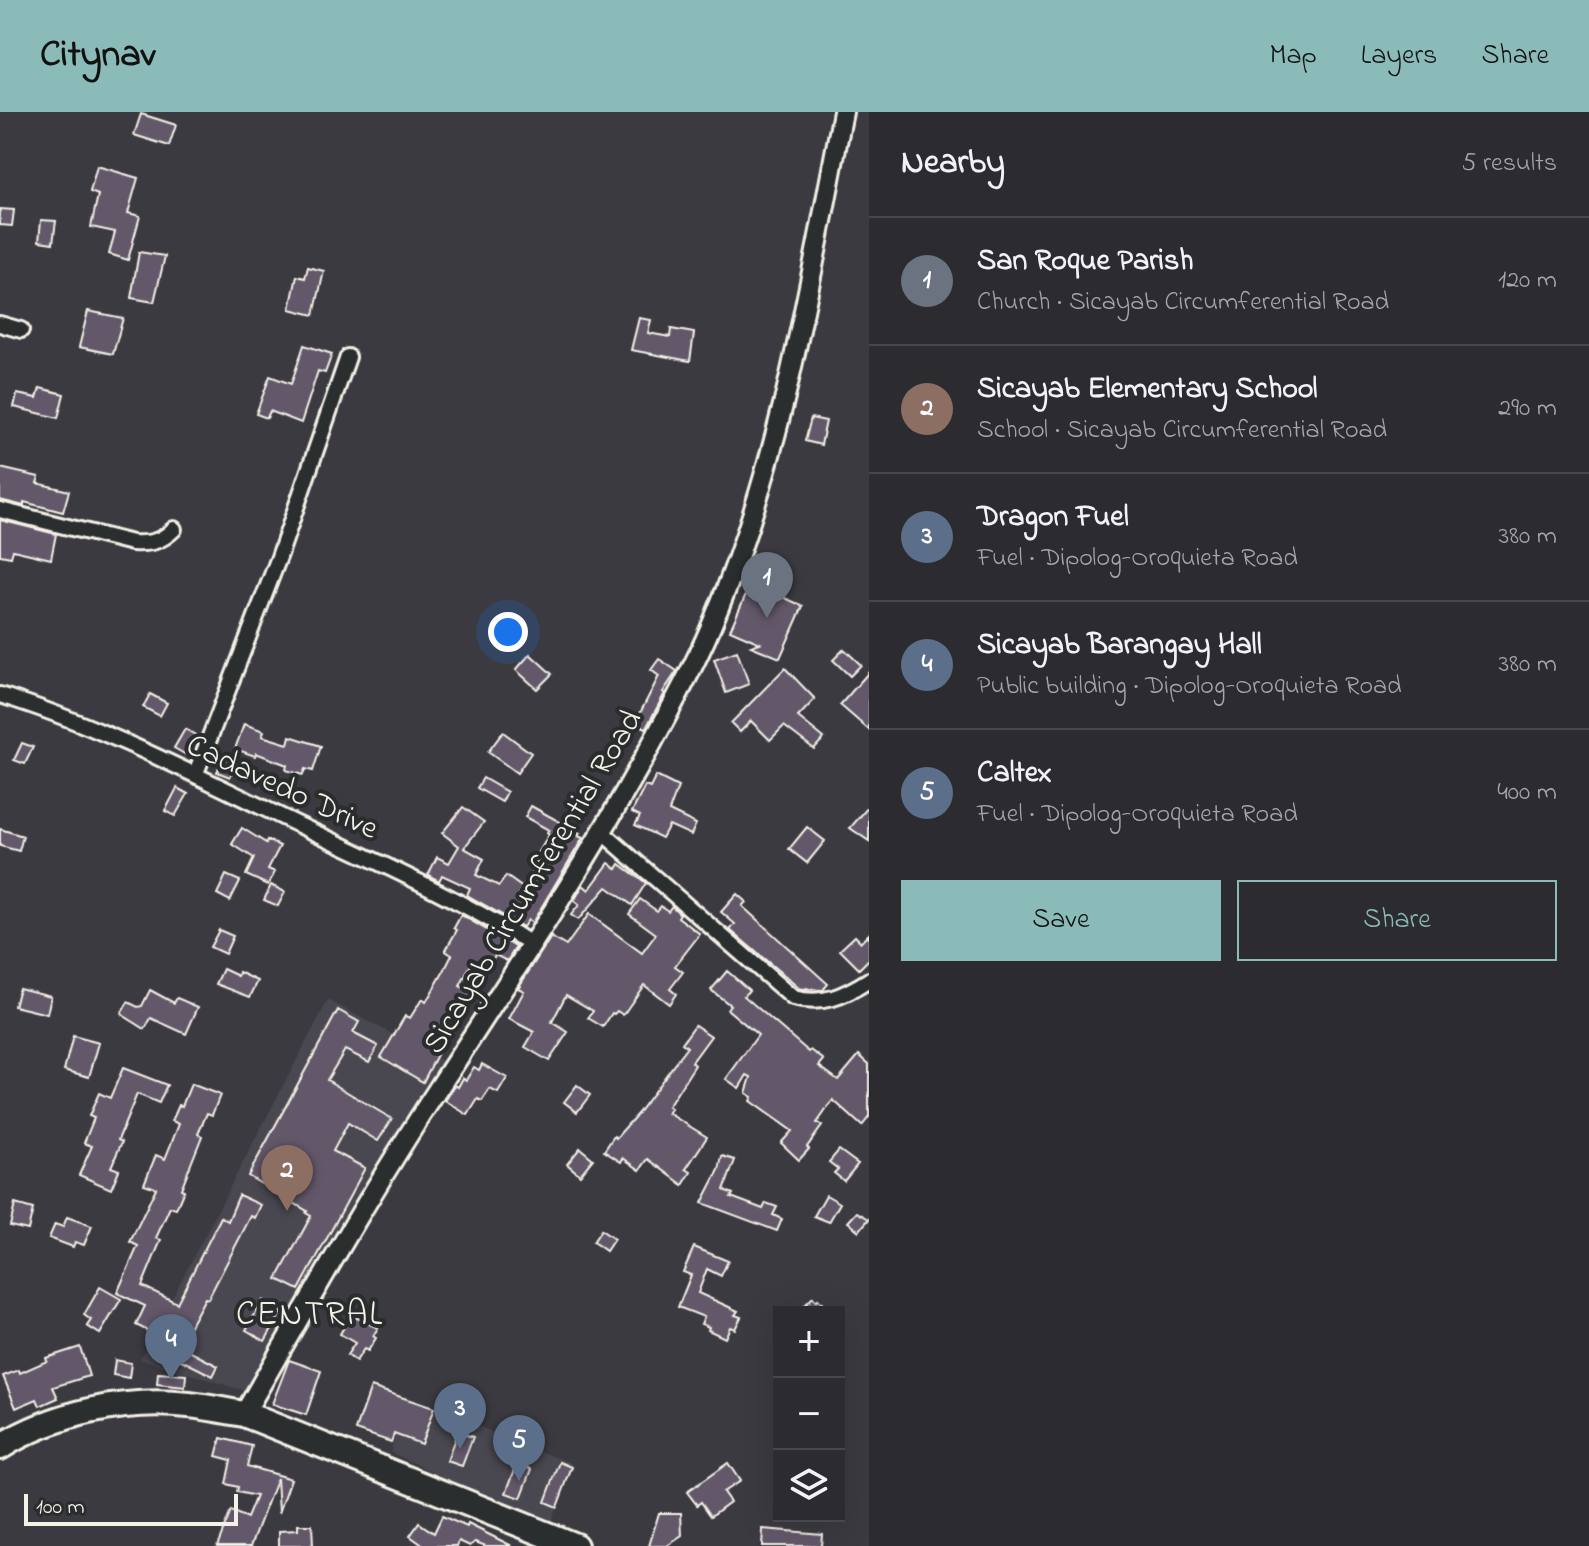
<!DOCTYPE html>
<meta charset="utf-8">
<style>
:root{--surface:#2c2c30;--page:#38383c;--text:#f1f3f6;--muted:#a6a7ab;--line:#48484c;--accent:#8bbbb9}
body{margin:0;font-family:"Indie Flower",sans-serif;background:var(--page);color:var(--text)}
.controls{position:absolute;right:24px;bottom:24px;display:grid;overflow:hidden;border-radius:0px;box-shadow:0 8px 32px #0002}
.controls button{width:72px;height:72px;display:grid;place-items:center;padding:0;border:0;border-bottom:2px solid var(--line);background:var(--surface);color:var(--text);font:40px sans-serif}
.scale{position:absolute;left:24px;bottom:20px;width:214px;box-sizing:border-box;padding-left:8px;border:4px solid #f4f1e8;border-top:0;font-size:22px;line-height:28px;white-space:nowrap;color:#f4f1e8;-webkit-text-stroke:6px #2a2d2e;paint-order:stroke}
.you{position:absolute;left:508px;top:520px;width:28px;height:28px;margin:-20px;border:6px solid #fff;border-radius:50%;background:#1a73e8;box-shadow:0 0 0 12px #1a73e833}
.badge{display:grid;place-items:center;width:52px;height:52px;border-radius:50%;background:var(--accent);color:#fff;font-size:26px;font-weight:700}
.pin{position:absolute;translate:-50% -66px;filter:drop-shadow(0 2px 4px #0008)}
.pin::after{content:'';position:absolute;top:42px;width:28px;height:24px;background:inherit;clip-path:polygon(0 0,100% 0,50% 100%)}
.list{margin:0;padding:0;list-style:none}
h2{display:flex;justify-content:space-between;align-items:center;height:104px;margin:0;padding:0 32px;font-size:34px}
h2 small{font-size:26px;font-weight:400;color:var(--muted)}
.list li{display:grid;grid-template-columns:52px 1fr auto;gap:24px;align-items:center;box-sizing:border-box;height:128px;padding:0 32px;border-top:2px solid var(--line)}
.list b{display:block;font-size:30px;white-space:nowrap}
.list p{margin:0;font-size:26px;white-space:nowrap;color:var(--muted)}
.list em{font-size:26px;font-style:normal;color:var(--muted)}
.actions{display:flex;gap:16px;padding:24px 32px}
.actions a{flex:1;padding:18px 0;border:2px solid var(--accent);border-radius:0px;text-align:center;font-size:28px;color:var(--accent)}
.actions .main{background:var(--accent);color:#111}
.icon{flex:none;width:44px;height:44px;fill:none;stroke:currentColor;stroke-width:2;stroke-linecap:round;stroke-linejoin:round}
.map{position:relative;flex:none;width:869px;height:1434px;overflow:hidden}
header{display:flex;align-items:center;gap:48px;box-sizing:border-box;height:112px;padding:0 40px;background:var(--accent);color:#111}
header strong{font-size:38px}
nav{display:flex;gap:44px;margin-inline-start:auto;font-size:28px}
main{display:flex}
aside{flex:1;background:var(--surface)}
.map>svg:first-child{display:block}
.built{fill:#4a464f}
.building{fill:#645969;stroke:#f4f1e8;stroke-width:2}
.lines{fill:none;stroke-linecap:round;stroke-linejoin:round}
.minor-casing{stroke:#f4f1e8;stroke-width:20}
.tertiary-casing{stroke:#f4f1e8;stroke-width:24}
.trunk-casing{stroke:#f4f1e8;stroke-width:30}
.minor{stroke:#2a2d2e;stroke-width:14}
.tertiary{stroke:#2a2d2e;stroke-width:18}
.trunk{stroke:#2a2d2e;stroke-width:24}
.labels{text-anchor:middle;stroke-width:8;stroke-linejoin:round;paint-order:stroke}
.street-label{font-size:32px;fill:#f4f1e8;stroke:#2a2d2e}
.neighbourhood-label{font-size:34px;letter-spacing:2px;fill:#f4f1e8;stroke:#2a2d2e}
</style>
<header>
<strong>Citynav</strong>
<nav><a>Map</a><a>Layers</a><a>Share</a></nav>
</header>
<main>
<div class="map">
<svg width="869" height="1434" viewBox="0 0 869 1434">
<rect width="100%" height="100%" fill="#3b3a40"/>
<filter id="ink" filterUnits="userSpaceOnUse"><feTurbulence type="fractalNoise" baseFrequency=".0125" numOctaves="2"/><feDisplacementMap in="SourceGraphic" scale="16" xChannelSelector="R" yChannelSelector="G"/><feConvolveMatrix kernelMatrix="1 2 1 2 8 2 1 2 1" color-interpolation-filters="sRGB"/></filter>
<g filter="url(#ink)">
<g class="built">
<path d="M328,888l119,63 -202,328 -105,-32z"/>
<path d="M408,1286l165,66 -22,58 -73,-29 -88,-41z"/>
</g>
<g class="building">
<path d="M141,2l35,11 -7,21 -35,-11z"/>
<path d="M97,54l41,12 -10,35 12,3 -12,44 -19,-6 6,-22 -24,-5 7,-32 -8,-3z"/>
<path d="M0,97l14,1 -2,16 -12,-1z"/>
<path d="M41,108l15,1 -3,22 -14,-2z"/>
<path d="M139,140l26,4 -11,46 -23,-4z"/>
<path d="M308,155l16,4 -10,44 -24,-6 7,-33 8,2z"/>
<path d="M88,199l35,7 -10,36 -34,-7z"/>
<path d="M639,206l12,2 -3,13 22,4 1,-8 23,4 -4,28 -59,-11z"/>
<path d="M304,233l28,9 -7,19 -7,-2 -17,52 -31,-12 -3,7 -11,-4 14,-38 21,8z"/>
<path d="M40,276l24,6 -6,24 -44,-11 3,-13 20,4z"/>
<path d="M811,306l15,3 -5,24 -16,-4z"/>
<path d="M0,356l39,9 -2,6 32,8 -6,21 -39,-10v4l-24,-6z"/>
<path d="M0,408l56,14 -5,25 -38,-9 -2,7 -11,-2z"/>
<path d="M751,471l52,23 -23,52 -29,-12 9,-3 -30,-13z"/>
<path d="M844,537l17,16 -11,11 -17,-16z"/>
<path d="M737,539l12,33 -23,9 -12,-34z"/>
<path d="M530,542l22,20 -15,15 -21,-19z"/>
<path d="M659,547l18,12 -14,21 2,1 -19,35 -11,-5 24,-47 -8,-6z"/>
<path d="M785,556l30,31 -17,18 26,21 -10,11 -30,-23 -14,14 -19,-19 -11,11 -9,-9z"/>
<path d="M869,560v58l-29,-25z"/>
<path d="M150,582l17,9 -7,13 -17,-9z"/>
<path d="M244,612l20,7 -2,5 26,8 2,-8 31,10 -8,25 -8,-2 -2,6 -17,-5 1,-5 -31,-12 -1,3 -20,-7z"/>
<path d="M185,617l14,8 -11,19 -14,-8z"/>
<path d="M503,620l28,21 -14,20 -29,-21z"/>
<path d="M22,631l11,4 -8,17 -11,-4z"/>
<path d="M225,641l13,6 -8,18 -13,-5z"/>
<path d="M656,664l22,11 -9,24 27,13 -5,11 -22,-10 -7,13 -27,-13 5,-9 -8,-4 13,-26 5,2z"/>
<path d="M483,666l24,14 -5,10 -25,-14z"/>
<path d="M177,676l11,6 -13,22 -10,-5z"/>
<path d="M531,694l49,27 -2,3 5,2 -51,85 -4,-3 -5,7 -56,-32 3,-7 -28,-13 -3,6 -11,-6 9,-18 12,6 10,-17 -17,-13 21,-26 21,15 -20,26 20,11 -8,16 23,11 7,-10 17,12 15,-26 -4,-2 15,-25 -2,-2 2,-3 -24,-13z"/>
<path d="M869,694v35l-19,-13z"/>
<path d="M807,715l18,14 -18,22 -18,-14z"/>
<path d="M242,716l24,15 1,-3 13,6 -12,23 7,3 -7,13 -22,-10 8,-17 -22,-14z"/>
<path d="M0,717l23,7 -4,15 -19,-5z"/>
<path d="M609,751l8,6 3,-5 26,19 -14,22 -25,-18 -29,33 -7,-5 8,-10 -5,-4 9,-16 6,5z"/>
<path d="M226,763l14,6 -10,20 -13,-7z"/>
<path d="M271,773l14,7 -7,14 -14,-6z"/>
<path d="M737,782l9,8 -4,4 86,78 -5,6 -23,-1 -70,-59 5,-6 -14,-12z"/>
<path d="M640,787l17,12 4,-5 7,5 4,-5 8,8 -2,3 22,17 -25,32 8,6 -13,17 6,5 -7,10 -25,-19 -21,30 -6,-4 -3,3 -2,-1 -9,14 -15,-9 5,-7 -27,-16 -14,27 16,10 -19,29 -24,-14 9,-15 -25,-13 15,-28 -6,-3 33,-51 15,9 23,-32 53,39 14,-19 -27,-20z"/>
<path d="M461,803l55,32 -9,14 -12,-6 -8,14 -14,-8 -13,25 14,7 -10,19 -9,-4 -21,35 7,4 -18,35 -42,-25 24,-41 5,2 12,-19 4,3 18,-31 8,-16 -7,-4 12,-21 -3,-2z"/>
<path d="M219,818l14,6 -8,18 -15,-7z"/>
<path d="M869,822v25l-10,10 -19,-19 15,-14 6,6z"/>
<path d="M223,857l15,7 1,-4 19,9 -8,16 -34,-13z"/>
<path d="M727,859l22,19 -5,6 65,56 2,-2 13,10 -5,6 19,14 21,-25 10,9v53l-7,9 -29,-26 -16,23 5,3 -15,21 2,2 -10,11 -18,-17 11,-12 -42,-30 2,-4 -6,-4 5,-16 -4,-2 -8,13 -13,-9 32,-44 -31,-26 3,-4 -19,-15z"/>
<path d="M19,876l32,8 -4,18 -33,-8z"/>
<path d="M150,878l24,13 3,-5 21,9 -12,27 -35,-16 -6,11 -24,-15 7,-12 10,5 4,-1z"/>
<path d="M338,898l21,12 -6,11 25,13 -9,16 -24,-12 -18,30 65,39 -14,22 -30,-18 -15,28 32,17 -66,122 -22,-11 34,-63 -5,-3 1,-2 -59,-35z"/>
<path d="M695,913l16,11 -19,26 3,3 -27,42 3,2 -3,4 39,24 -21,32 5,3 -8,13 -35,-26 -8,11 -17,-12 -2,4 -17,-11 10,-15 2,2 22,-25 49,-66 -5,-4z"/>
<path d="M73,924l26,7 -10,34 -25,-7z"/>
<path d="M482,952l25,14 -9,15 -8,-4 -8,12 -4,-2 -10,16 -23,-14 10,-16 3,2 5,-9 3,2 8,-13 5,3z"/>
<path d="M123,956l44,17 -8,18 -22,-9 -19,46 4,2 -11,25 8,3 -8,19 -32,-14 13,-29 -8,-3 10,-25 -5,-2 10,-23 11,5z"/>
<path d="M191,972l29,11 -8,20 -5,-2 -9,21 4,2 -21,53 3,1 -8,19 -6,-2 -14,31 5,2 -19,46 35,17 44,-86 7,4 11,-26 22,10 -6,13 -4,-2 -43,83 -3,-1 -26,48 39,20 -5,10 -58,-29 5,-10 -24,-12 9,-19 -28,-13 21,-47 -8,-4 26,-54 -12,-4 12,-29 9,4 14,-35 -7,-3 7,-16 3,1z"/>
<path d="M577,973l13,10 -13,17 -13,-10z"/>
<path d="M580,1036l13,11 -13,16 -13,-11z"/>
<path d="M839,1038l19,14 -14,17 -10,-8 4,-4 -9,-7z"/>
<path d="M722,1044l13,4 -11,30 9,4 -2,3 32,12 3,-6 11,4 -4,8 9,4 -5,12 -75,-28 17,-33z"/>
<path d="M826,1083l14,8 -11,19 -15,-6z"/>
<path d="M15,1092l18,5 -5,21 -18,-4z"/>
<path d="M857,1100l12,7 -10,12 -11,-9z"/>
<path d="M67,1105l25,9 -8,19 -9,-3 -2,5 -24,-9 6,-14 8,3z"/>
<path d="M601,1118l13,9 -8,12 -13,-9z"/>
<path d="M694,1135l34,14 -7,15 -14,-7 -9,24 40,18 -3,4 6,2 -6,12 -5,-2 -5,11 -17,-8 1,-3 -8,-3 3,-7 -26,-10 13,-32 -8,-3z"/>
<path d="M100,1175l21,12 -21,35 -13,-8 4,-6 -7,-5z"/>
<path d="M813,1185l3,4 2,-2 12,13h-25l2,-3 -3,-3z"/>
<path d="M263,1188l19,11 -17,30 -19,-11z"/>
<path d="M351,1203l27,13 -5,8 3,2 -8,13 -4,-2 -8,12 -9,-6 8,-12 -15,-9z"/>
<path d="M80,1235l9,29 -36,11 5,11 -18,8 -3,-7 -21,9 -13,-32 16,-6 1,3 27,-12 -1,-3z"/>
<path d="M115,1248l16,3 -2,15 -16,-3z"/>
<path d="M289,1248l32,11 -15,44 -34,-11z"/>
<path d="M158,1261l28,2 -1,12 -28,-3z"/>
<path d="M371,1275l63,21 -13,36 -27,-10 -3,8 -35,-12z"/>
<path d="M504,1318l15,6 -6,14 -14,-6z"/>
<path d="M457,1320l16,5 -11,29 -15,-5z"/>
<path d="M221,1326l31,8 -5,20 44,13 -12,34 -2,-35 -26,68h-34l14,-35 16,7 9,-22 -19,-4 1,-5 -12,-3 5,-24 -15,-4z"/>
<path d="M560,1350l12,5 -15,40 -12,-5z"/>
<path d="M728,1351l12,18 -17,11 7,10 -19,14 -10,-14 -4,3 -10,-13z"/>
<path d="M517,1352l15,5 -11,29 -15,-5z"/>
<path d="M659,1401h22l1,23 -15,10h-18z"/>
<path d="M442,1404l25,11 1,-3 44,22h-26l-11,-4 -5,4 -11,-5 -2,5h-33l-14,-10 9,-13 15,10z"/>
<path d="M298,1413h14l1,21h-34v-15l19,-1z"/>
<path d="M763,1417l59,5 -1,12h-59z"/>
</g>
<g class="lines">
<g class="minor-casing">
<g id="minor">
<path d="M0,212l21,6"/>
<path d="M0,398l132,33c18,1 29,-1 42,-14"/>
<path d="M0,583c105,32 202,84 301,131 79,37 157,72 232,119"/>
<path d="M196,661l83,-216 69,-200"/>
<path d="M603,721l190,165c30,8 51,-2 76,-18"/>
</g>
</g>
<g class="tertiary-casing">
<path id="tertiary" d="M244,1302c63,-109 125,-220 194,-325 73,-112 147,-223 211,-340 24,-45 49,-89 68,-137 66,-159 93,-332 126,-500"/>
</g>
<g class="trunk-casing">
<path id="trunk" d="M0,1335c54,-34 126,-49 189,-42 19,2 37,6 55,9l331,132"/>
</g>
<use href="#minor" class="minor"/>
<use href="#tertiary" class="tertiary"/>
<use href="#trunk" class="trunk"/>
</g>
</g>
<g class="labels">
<g class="street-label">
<text transform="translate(283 673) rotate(25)" y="11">Cadavedo Drive</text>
<text transform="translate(531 769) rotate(-59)" y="11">Sicayab Circumferential Road</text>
</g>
<g class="neighbourhood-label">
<text x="310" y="1212">CENTRAL</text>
</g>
</g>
</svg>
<div class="controls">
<button>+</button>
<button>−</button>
<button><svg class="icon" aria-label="layers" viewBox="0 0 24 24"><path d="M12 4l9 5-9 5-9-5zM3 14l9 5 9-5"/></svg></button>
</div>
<div class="scale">100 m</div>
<div class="you"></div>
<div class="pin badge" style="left:767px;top:506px;background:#6b7280">1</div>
<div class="pin badge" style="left:287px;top:1099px;background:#8d6e63">2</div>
<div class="pin badge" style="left:460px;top:1337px;background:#5c6f8a">3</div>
<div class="pin badge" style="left:171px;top:1268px;background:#5c6f8a">4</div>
<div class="pin badge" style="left:519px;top:1369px;background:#5c6f8a">5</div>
</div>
<aside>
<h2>Nearby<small>5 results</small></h2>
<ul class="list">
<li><span class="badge" style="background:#6b7280">1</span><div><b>San Roque Parish</b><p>Church · Sicayab Circumferential Road</p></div><em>120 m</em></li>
<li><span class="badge" style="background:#8d6e63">2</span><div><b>Sicayab Elementary School</b><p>School · Sicayab Circumferential Road</p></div><em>290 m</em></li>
<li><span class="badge" style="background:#5c6f8a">3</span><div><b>Dragon Fuel</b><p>Fuel · Dipolog-Oroquieta Road</p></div><em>380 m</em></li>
<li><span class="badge" style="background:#5c6f8a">4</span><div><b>Sicayab Barangay Hall</b><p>Public building · Dipolog-Oroquieta Road</p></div><em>380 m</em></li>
<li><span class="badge" style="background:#5c6f8a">5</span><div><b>Caltex</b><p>Fuel · Dipolog-Oroquieta Road</p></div><em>400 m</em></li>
</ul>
<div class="actions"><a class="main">Save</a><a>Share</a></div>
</aside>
</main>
